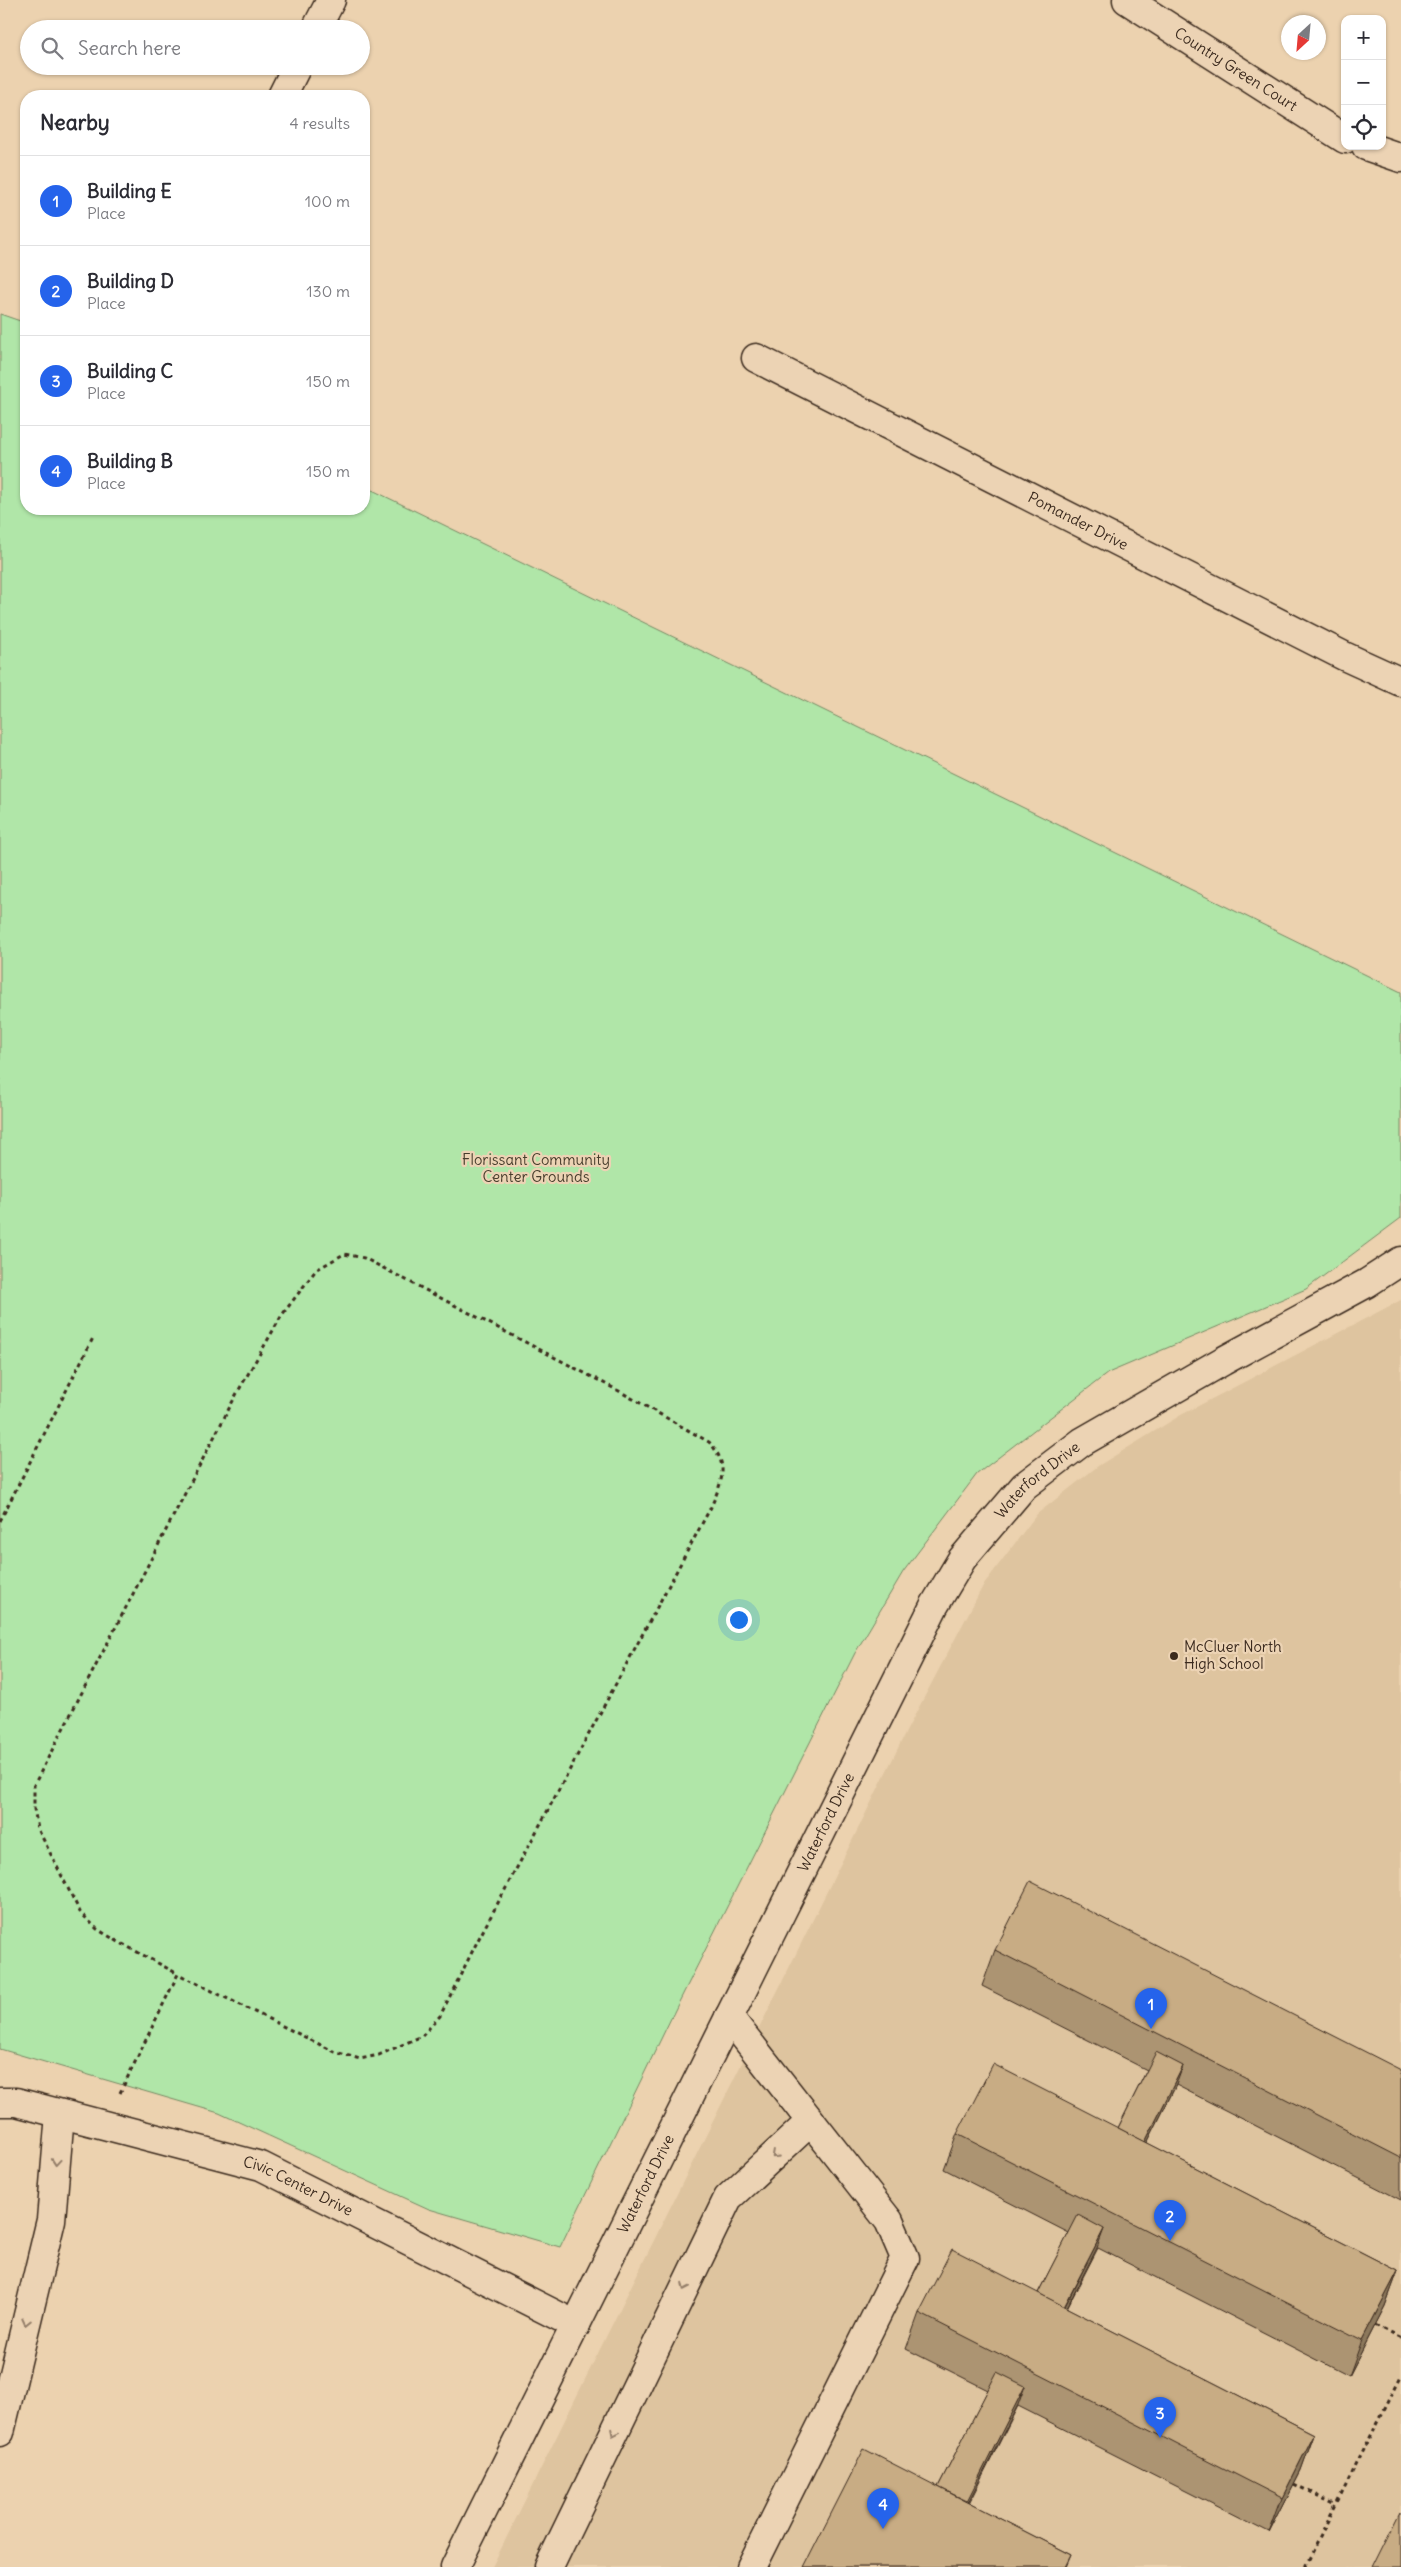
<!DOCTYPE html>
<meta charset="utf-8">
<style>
:root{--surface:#fff;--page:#f7f7f7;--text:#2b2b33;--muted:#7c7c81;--line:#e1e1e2;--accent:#2563eb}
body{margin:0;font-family:Delius,sans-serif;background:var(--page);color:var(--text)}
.controls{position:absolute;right:15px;top:15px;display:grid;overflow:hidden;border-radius:10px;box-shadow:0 1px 4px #0004}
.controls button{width:45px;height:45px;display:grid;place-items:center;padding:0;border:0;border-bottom:1px solid var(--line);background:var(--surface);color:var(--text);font:25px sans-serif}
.compass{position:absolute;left:1281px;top:15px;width:45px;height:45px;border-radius:50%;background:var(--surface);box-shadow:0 1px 4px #0004;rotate:206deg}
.you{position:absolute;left:738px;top:1619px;width:18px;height:18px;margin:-12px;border:4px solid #fff;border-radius:50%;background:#1a73e8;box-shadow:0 0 0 8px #1a73e833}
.badge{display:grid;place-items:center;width:32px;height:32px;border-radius:50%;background:var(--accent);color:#fff;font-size:16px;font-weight:700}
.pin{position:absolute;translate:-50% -41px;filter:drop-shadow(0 1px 2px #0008)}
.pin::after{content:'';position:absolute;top:26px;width:18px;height:15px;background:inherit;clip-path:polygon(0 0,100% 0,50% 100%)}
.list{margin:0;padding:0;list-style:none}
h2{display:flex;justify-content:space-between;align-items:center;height:65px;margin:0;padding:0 20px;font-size:21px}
h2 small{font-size:16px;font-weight:400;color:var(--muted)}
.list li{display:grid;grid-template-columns:32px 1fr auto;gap:15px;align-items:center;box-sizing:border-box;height:90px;padding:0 20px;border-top:1px solid var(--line)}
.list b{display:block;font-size:19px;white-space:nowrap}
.list p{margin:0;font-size:16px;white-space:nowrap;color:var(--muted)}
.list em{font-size:16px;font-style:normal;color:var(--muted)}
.icon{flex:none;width:28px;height:28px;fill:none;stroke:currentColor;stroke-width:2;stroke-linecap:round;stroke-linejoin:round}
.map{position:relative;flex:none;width:1401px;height:2567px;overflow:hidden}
.search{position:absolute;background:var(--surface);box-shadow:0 1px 4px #0004;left:20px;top:20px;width:350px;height:55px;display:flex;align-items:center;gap:12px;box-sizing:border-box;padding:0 18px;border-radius:28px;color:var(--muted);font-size:19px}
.panel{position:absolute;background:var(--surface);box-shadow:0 1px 4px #0004;left:20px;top:90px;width:350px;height:425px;border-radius:20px}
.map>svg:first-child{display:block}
.built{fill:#dec49f}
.green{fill:#b0e6a8;stroke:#768863}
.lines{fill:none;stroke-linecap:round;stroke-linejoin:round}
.minor-casing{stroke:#3b2a1e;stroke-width:31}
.path{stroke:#3b2a1e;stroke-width:3;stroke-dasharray:4 4;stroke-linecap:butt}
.minor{stroke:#ecd3b4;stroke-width:28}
.wall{fill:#ac9472;stroke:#3b2a1e}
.shaded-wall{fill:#8c785c;stroke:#3b2a1e}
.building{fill:#c8ac84;stroke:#3b2a1e}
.oneway{stroke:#947e69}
.poi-dot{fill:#3b2a1e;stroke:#ecd3b4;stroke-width:2}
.labels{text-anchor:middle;stroke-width:4.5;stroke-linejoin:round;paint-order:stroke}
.street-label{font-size:15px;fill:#3b2a1e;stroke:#ecd3b4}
.park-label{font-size:15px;fill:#473d2c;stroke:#ecd3b4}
.poi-label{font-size:15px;fill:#3b2a1e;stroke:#ecd3b4;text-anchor:start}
</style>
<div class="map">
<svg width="1401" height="2567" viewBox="0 0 1401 2567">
<rect width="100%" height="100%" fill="#ecd2af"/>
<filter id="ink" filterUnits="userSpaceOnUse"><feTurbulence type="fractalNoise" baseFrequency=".02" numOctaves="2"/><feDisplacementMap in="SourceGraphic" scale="10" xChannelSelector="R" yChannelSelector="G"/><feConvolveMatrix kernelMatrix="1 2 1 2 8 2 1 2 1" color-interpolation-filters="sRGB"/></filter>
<g filter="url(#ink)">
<path class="built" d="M1401,1300v1267h-909l416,-839 76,-144 53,-70 61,-48 83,-51z"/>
<path class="green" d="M0,314l26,9v186h338v-23l1037,506v226l-95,71 -198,84 -131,101 -74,98 -48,81 -179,355 -116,239 -131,-38 -210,-96 -219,-64z"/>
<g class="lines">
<g class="minor-casing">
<g id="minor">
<path id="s1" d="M1127,0l218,139"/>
<path d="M316,29l15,-29"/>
<path d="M282,96l15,-30"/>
<path d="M1366,146l35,12"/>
<path id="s2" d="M756,358l588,298 57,26"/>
<path d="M729,2017l160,204 16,37 -154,309"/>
<path id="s3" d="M0,2102h16l245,64 315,159"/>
<path d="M0,2432l51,-212 9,-106"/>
<path id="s4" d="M455,2567l479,-961 28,-47 62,-73 58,-44 141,-81 144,-78 34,-22"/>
<path d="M549,2567l179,-369 83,-77"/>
</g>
</g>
<g class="path">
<path d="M0,1521l94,-185"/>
<path d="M120,2093l58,-119 -61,-33 -20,-12 -17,-17 -42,-83 -4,-20v-24l202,-390 46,-80 34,-45 28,-16 20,4 255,133 90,51c21,23 13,39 2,65l-233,433 -38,76 -18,20 -43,19 -19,4 -25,-7 -157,-78"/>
<path d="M1375,2325l26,13"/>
<path d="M1294,2484l42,21"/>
<path d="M1305,2567l96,-191"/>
</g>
<use href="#minor" class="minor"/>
</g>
<path class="wall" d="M995,1950l406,120v130l-225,-115 -29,58 251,128 -13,35 -36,70 -251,-128 -31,60 247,126 -13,36 -32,63 -251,-127 -49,97 102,52 -5,12h-262l134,-80 50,-97 -82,-41 13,-36 119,-20 31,-60 -125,-64 13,-35 161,-6 29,-58 -165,-84z"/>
<g class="shaded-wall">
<path d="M1183,2066l-7,19 -46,92 7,-19z"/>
<path d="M1104,2229l-7,19 -47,93 7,-19z"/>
<path d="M1398,2271l-13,35 -36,70 13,-36z"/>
<path d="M1025,2386l-7,19 -67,131 7,-19z"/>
<path d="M1314,2434l-13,36 -32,63 13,-35z"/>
</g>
<g class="building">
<path d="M1030,1881l371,189v88l-406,-208z"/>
<path d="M1156,2052l27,14 -38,76 -27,-14z"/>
<path d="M993,2064l405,207 -36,69 -405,-206z"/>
<path d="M1078,2215l26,14 -40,78 -26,-14z"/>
<path d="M952,2249l362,185 -32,64 -363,-185z"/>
<path d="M997,2372l28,14 -58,115 -29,-14z"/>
<path d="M864,2449l207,106 -6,12h-261z"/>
<path d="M1401,2511v56h-28z"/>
</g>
<defs><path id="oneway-chevron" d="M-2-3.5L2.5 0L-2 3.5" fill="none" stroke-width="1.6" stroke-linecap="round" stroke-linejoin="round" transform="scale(1.25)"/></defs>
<g class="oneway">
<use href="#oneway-chevron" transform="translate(775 2155) rotate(137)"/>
<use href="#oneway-chevron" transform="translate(56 2162) rotate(95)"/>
<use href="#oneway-chevron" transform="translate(685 2287) rotate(116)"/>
<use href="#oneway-chevron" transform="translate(26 2322) rotate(103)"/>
<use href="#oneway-chevron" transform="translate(614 2433) rotate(116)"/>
</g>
</g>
<circle class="poi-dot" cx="1174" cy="1656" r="5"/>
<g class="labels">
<g class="street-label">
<text dy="5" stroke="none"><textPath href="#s1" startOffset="129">Country Green Court</textPath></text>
<text dy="5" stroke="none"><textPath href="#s2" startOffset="361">Pomander Drive</textPath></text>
<text dy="5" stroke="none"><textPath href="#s4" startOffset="1238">Waterford Drive</textPath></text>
<text dy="5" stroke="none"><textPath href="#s4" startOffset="832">Waterford Drive</textPath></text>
<text dy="5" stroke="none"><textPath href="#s4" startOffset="428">Waterford Drive</textPath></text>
<text dy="5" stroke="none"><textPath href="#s3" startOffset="311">Civic Center Drive</textPath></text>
</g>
<g class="park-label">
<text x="536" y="1165">Florissant Community<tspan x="536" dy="17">Center Grounds</tspan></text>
</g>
<g class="poi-label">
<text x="1184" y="1652">McCluer North<tspan x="1184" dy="17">High School</tspan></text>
</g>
</g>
</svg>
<div class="controls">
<button>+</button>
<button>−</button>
<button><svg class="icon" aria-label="locate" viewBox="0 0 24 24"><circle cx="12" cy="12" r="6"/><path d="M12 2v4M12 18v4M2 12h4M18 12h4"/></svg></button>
</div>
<svg class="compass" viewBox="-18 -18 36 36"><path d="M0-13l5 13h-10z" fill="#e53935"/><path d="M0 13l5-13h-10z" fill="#7c7c81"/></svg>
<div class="you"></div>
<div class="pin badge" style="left:1151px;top:2029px">1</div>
<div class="pin badge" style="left:1170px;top:2241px">2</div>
<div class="pin badge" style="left:1160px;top:2438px">3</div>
<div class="pin badge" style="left:883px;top:2529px">4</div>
<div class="search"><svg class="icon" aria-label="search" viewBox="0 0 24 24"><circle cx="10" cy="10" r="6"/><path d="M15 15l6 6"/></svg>Search here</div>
<section class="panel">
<h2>Nearby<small>4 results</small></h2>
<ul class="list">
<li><span class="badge">1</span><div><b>Building E</b><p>Place</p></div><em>100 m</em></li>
<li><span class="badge">2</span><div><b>Building D</b><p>Place</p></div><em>130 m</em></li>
<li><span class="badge">3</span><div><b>Building C</b><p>Place</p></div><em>150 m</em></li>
<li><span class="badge">4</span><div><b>Building B</b><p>Place</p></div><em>150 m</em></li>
</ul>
</section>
</div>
